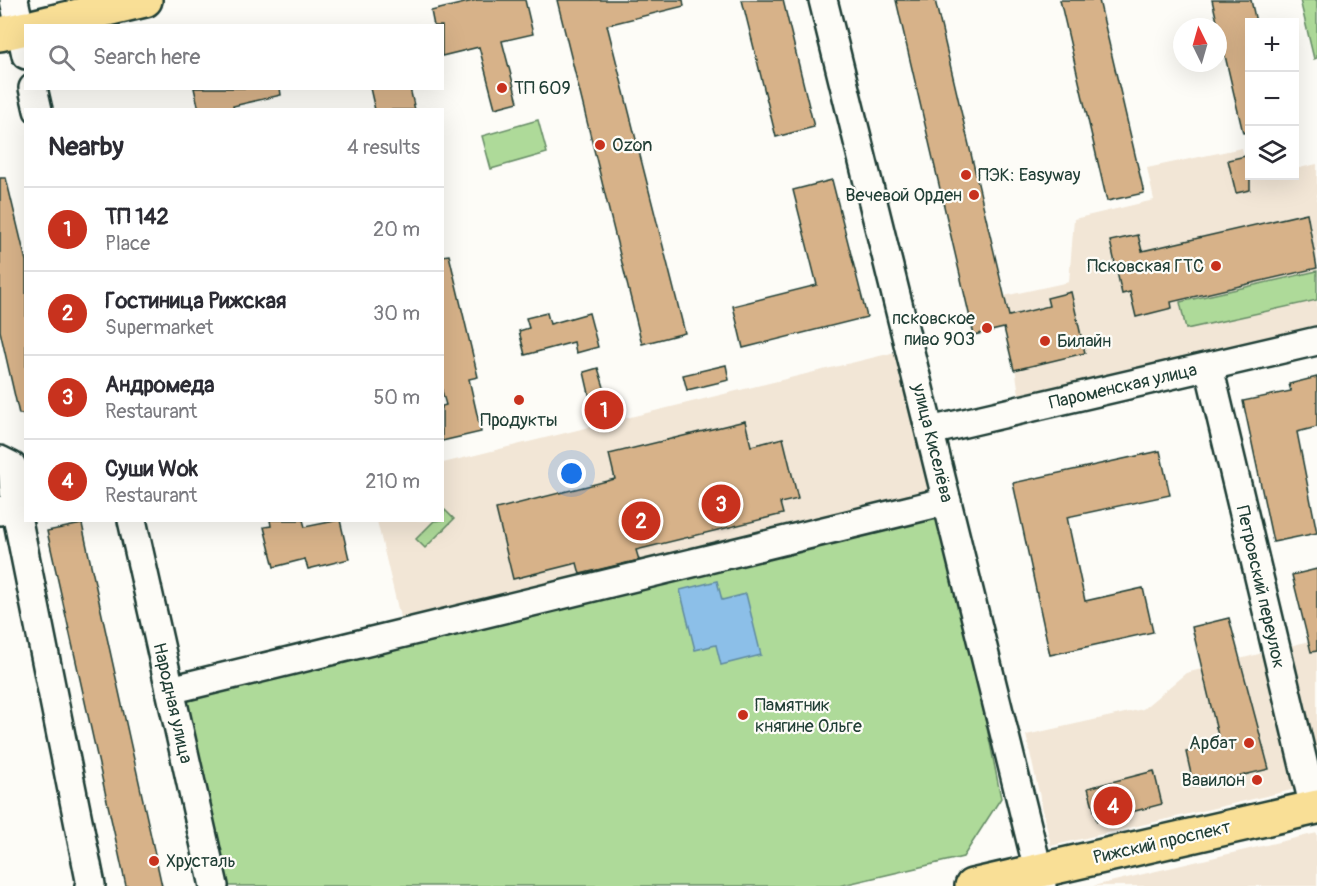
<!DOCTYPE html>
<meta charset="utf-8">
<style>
:root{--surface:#fff;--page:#f2f2f3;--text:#2b2b33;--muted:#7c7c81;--line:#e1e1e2;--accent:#c8321e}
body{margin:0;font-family:Pangolin,sans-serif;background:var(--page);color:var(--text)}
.controls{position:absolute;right:18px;top:18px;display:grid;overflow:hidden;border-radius:0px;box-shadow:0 6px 24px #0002}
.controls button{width:54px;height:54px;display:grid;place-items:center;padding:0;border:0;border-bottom:2px solid var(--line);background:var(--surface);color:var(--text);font:30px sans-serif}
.compass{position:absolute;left:1173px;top:18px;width:54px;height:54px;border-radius:50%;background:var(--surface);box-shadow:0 6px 24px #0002;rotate:355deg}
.you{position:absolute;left:572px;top:474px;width:21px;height:21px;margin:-15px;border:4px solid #fff;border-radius:50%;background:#1a73e8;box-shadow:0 0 0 9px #1a73e833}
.badge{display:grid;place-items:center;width:39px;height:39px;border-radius:50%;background:var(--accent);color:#fff;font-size:20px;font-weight:700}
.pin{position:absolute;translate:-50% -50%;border:3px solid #fff;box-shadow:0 2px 6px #0006}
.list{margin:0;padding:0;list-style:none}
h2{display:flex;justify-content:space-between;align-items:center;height:78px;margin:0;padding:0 24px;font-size:26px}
h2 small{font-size:20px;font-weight:400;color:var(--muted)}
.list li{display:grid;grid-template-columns:39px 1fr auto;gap:18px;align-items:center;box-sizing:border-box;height:84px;padding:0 24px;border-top:2px solid var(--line)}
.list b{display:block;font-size:22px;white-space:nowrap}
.list p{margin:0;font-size:20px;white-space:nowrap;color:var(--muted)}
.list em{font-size:20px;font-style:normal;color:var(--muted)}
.icon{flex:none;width:33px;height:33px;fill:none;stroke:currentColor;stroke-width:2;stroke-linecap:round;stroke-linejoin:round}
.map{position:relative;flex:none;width:1317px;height:886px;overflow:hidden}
.search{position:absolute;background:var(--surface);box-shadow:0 6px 24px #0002;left:24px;top:24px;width:420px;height:66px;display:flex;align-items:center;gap:15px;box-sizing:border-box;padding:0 21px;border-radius:0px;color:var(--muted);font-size:22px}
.panel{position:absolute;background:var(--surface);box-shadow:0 6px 24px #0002;left:24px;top:108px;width:420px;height:414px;border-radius:0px}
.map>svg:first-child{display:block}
.built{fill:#f2e6d6}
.green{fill:#aeda99;stroke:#668c66;stroke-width:1.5}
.water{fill:#8cbfe8;stroke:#608ba0;stroke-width:1.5}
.building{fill:#d7b289;stroke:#1f3d34;stroke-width:1.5}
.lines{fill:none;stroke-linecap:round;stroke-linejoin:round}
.minor-casing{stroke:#1f3d34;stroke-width:32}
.major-casing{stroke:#1f3d34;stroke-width:38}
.minor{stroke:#fdfcf7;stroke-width:27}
.major{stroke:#f9df96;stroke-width:33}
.poi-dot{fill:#c8321e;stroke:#fdfcf7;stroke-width:2}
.labels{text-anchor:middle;stroke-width:4.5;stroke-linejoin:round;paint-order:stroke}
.poi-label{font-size:18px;fill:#1f3d34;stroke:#fdfcf7;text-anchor:start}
.street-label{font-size:18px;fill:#1f3d34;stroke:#fdfcf7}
</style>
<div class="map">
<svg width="1317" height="886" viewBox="0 0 1317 886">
<rect width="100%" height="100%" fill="#fdfcf7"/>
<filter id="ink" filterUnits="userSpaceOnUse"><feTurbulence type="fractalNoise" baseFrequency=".0167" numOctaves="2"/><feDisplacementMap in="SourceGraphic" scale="12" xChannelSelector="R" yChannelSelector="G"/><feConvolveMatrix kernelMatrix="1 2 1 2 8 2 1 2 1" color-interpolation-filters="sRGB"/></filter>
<g filter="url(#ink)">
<g class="built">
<path d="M1242,148l8,31 17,-3h27l1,-7 22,-5v168l-298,62 -15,-98 65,-14 5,-63 80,-19 -7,-32z"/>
<path d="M900,351l43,157 -538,130 -28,-117 65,-1 1,-57z"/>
<path d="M1317,639v110l-29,6 8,34 -245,57 -25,-111 117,-26 43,-36z"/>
<path d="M1317,833v53h-224z"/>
</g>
<g class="green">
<path d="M1300,0h17v58l-3,1z"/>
<path d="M538,120l9,33 -56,16 -9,-33z"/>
<path d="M1317,271v29l-131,29 -6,-27z"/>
<path d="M943,508l58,290 -38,59 -124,29h-616l-39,-194z"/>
<path d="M445,510l9,9 -29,29 -9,-9 18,-18 8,-1z"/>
</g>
<path class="water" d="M717,581l5,19 24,-6 15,61 -40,10 -5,-20 -21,5 -15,-60z"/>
<g class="building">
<path d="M477,0h48l8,34 -31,7 16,61 -23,6 -16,-61 -37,9v-30h-8l-3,-15z"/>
<path d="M557,0h126l1,6 -77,19 78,308 -43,11z"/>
<path d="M742,0h41l31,127 -38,10z"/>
<path d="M896,0h39l74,316 40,-10 -2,-8 24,-6 14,61 -71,17 -10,-42 -30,7z"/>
<path d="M1060,0h39l45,193 -37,8z"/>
<path d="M1212,0h39l5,22h-6v110l-7,1z"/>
<path d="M194,88h86l1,7 -48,11 1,4h-35z"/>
<path d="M370,88h40l5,22h-40z"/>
<path d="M1250,155v35l-14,3 -8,-33z"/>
<path d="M0,178h6l20,83v153h-7l-19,-83z"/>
<path d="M832,180l35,137 -124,31 -10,-42 84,-21 -24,-95z"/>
<path d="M1307,213l10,55 -146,34 1,6 -36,9 -6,-25 -8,2 -12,-53 28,-6 4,16z"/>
<path d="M449,255l29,122 -9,2 12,53 -39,9v-35l4,-1 -4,-14v-135z"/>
<path d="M547,313l3,11 39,-11 9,34 -22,6 -2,-11 -49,13 -6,-24 10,-3 -3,-10z"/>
<path d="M726,365l3,15 -42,10 -4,-15z"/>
<path d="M598,368l10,32 5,-1 4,15 -22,6 -11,-48z"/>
<path d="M1317,377v50l-20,5 20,101 -44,9 -30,-141 48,-10 -2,-7z"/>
<path d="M745,421l6,25 32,-8 15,61 -18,4 3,11 -147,36 3,10 -59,14 -3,-11 -64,16 -17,-70 119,-30 -6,-25z"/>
<path d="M1160,451l10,44 -103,22 18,84 58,-13 10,44 -103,23 -37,-172z"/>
<path d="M270,520h33l2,7 35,-7 9,39 -41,10 -3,-10 -31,8 -10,-40 7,-1z"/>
<path d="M82,524l5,23 75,339h-36l-79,-355z"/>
<path d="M1317,569v82l-6,1 -19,-77z"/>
<path d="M1229,618l40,151 -75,18 -8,-35 34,-8 -28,-117z"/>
<path d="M1154,771l8,33 -65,17 -9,-33z"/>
</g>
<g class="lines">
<g class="minor-casing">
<g id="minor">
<path d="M14,0l12,55"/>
<path d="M823,0l219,886"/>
<path d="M33,88l5,22"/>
<path d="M1209,367l105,441"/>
<path d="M930,431l387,-90"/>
<path d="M0,460l12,6 3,40 -15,5"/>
<path d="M26,504l-11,2 76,379 -2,1"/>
<path d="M132,520l82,366"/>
<path d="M170,690l777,-189"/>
</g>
</g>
<g class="major-casing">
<g id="major">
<path d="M36,26l109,-26"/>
<path d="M0,34l26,-6"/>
<path d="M972,886l345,-79"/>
</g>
</g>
<use href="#minor" class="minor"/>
<use href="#major" class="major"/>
</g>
</g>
<g class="poi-dot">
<circle cx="502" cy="88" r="6"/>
<circle cx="600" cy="145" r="6"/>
<circle cx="966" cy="175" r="6"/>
<circle cx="974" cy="195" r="6"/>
<circle cx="1216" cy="266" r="6"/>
<circle cx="987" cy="328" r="6"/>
<circle cx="1045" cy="341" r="6"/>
<circle cx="519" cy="400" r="6"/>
<circle cx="743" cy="715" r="6"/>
<circle cx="1249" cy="743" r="6"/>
<circle cx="1257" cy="780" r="6"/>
<circle cx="154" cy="861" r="6"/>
</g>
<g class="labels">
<g class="poi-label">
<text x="514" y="94">ТП 609</text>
<text x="612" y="151">Ozon</text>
<text x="978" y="181">ПЭК: Easyway</text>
<text x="962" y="201" text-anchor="end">Вечевой Орден</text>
<text x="1204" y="272" text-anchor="end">Псковская ГТС</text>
<text x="975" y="324" text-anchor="end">псковское<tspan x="975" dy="21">пиво 903</tspan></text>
<text x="1057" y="347">Билайн</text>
<text x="519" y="426" text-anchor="middle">Продукты</text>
<text x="755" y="711">Памятник<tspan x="755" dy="21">княгине Ольге</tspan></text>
<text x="1237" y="749" text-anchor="end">Арбат</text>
<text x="1245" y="786" text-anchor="end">Вавилон</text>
<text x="166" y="867">Хрусталь</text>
</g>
<g class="street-label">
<text transform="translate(1123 386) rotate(-13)" y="6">Пароменская улица</text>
<text transform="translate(933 443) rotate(76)" y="6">улица Киселёва</text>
<text transform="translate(1261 587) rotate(77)" y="6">Петровский переулок</text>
<text transform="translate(173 703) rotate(77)" y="6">Народная улица</text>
<text transform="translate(1162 842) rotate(-13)" y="6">Рижский проспект</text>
</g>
</g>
</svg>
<div class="controls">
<button>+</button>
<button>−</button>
<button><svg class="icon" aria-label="layers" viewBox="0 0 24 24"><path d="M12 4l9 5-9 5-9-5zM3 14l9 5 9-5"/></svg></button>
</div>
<svg class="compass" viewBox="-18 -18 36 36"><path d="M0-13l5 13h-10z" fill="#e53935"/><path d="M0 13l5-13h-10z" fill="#7c7c81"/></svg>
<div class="you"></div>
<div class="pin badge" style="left:604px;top:410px">1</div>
<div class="pin badge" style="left:641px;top:521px">2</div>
<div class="pin badge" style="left:721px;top:504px">3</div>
<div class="pin badge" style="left:1113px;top:806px">4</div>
<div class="search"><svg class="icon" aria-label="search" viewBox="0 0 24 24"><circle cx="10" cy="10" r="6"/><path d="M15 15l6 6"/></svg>Search here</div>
<section class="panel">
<h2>Nearby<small>4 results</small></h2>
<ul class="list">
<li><span class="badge">1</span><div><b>ТП 142</b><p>Place</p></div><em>20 m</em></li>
<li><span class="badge">2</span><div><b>Гостиница Рижская</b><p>Supermarket</p></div><em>30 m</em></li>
<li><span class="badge">3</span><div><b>Андромеда</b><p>Restaurant</p></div><em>50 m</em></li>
<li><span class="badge">4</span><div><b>Суши Wok</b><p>Restaurant</p></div><em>210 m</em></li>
</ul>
</section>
</div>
